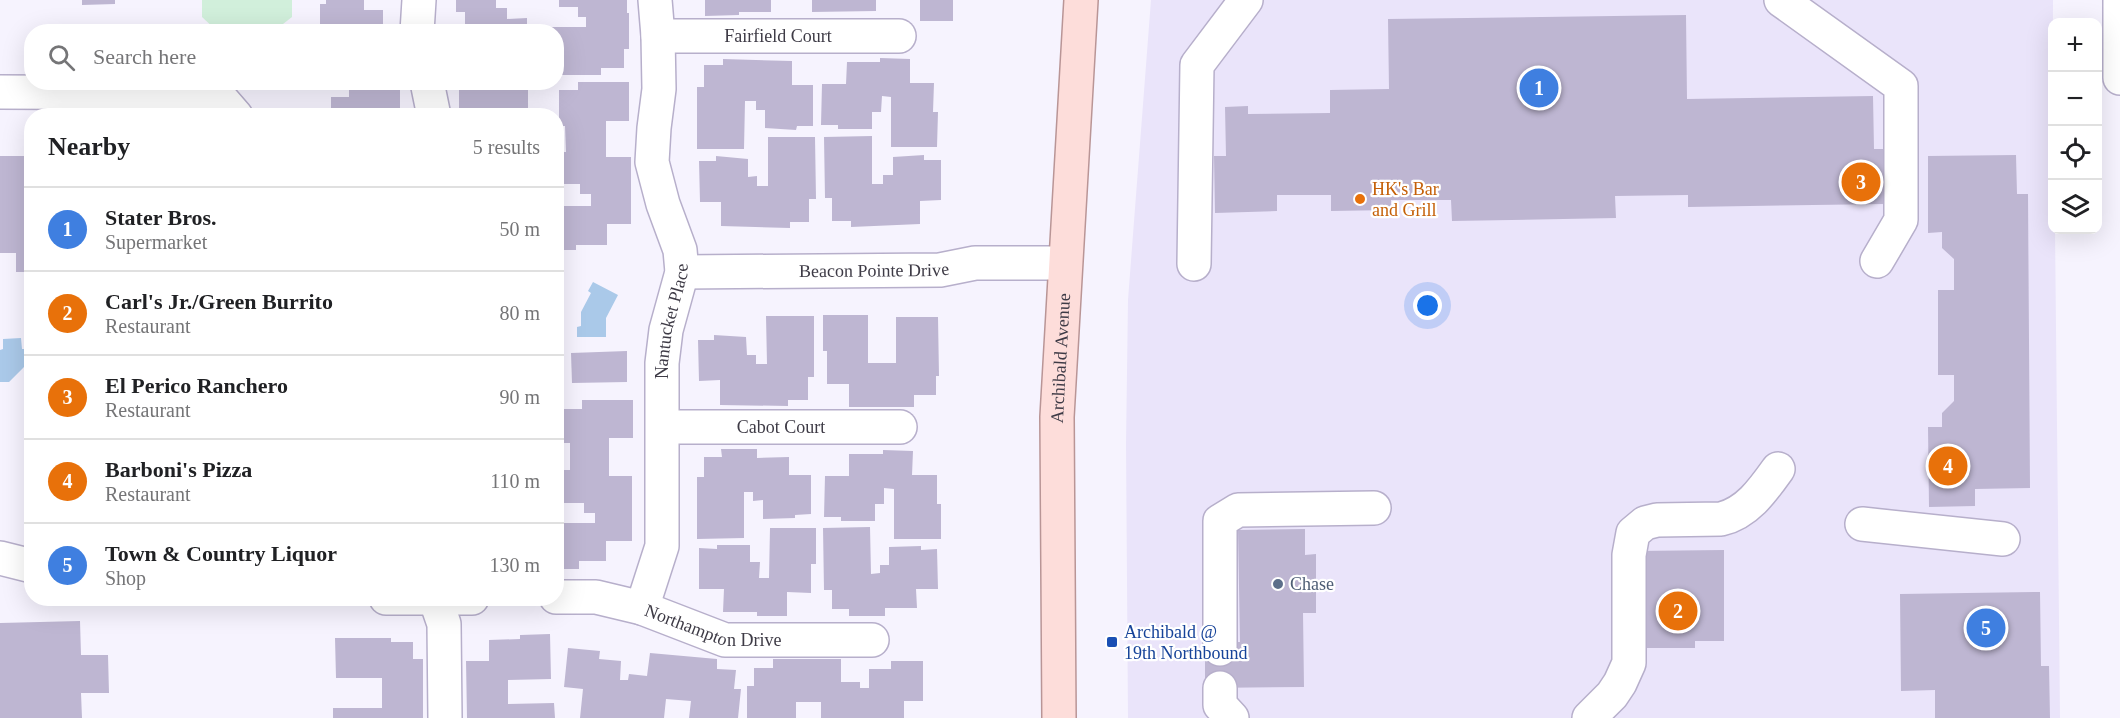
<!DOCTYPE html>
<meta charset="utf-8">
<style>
:root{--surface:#fff;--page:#f2f2f2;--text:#202124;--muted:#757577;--line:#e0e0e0;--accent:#1a73e8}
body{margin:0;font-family:"Times New Roman",serif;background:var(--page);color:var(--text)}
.controls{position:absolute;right:18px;top:18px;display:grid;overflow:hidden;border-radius:12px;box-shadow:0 6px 24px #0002}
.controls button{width:54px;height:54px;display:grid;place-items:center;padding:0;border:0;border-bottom:2px solid var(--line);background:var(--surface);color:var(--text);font:30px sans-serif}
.you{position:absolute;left:1428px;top:306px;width:21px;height:21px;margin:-15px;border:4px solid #fff;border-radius:50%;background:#1a73e8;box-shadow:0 0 0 9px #1a73e833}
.badge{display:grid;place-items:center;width:39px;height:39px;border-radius:50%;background:var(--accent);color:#fff;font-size:20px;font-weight:700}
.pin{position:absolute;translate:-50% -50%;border:3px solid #fff;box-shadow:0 2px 6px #0006}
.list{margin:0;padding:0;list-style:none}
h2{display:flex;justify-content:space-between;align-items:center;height:78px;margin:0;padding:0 24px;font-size:26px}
h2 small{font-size:20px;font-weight:400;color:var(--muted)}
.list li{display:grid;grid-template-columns:39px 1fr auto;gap:18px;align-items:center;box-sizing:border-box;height:84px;padding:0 24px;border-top:2px solid var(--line)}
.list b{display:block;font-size:22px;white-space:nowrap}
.list p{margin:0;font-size:20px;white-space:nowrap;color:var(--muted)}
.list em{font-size:20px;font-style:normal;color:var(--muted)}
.icon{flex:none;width:33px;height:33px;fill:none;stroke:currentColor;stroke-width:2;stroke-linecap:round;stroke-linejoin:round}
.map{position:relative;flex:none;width:2120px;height:718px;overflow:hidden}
.search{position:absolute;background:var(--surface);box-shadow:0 6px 24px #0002;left:24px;top:24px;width:540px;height:66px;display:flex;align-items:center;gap:15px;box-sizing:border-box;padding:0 21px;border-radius:24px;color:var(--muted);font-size:22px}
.panel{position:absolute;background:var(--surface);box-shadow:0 6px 24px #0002;left:24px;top:108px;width:540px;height:498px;border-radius:24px}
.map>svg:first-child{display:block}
.built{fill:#eae4fa}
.green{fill:#d1efdb}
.water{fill:#aac9e9}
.building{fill:#beb6d2}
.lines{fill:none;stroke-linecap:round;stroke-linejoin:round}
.minor-casing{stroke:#b7afcb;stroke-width:36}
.major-casing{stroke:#b99596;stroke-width:36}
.minor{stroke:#fff;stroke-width:33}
.major{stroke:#fdddda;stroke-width:33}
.food-dot{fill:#e8710a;stroke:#fff;stroke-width:2}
.service-dot{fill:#5c6f8a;stroke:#fff;stroke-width:2}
.transit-dot{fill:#1a4fb4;stroke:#fff;stroke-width:2}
.labels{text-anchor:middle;stroke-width:4.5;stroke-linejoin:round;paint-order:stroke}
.street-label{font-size:18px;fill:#3e3b46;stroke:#fff}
.food-label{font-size:18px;fill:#c56008;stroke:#fff;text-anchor:start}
.service-label{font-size:18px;fill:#4e5e75;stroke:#fff;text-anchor:start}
.transit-label{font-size:18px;fill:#164399;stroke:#fff;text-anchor:start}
</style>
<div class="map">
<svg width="2120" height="718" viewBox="0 0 2120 718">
<rect width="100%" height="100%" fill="#f6f3fe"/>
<path class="built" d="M1151,0h902l-1,230h3l5,488h-932l-2,-274 2,-144z"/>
<path class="green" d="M202,0h90v17l-18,14h-57l-15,-14z"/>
<g class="water">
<path d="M593,282l25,13 -12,23v19h-29v-10l4,-1v-14l10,-19 -3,-2z"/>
<path d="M21,338l1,11h8v17l-6,1 -15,15h-9v-32l3,-1v-10z"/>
</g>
<g class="building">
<path d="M82,0h33v4l-33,1z"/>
<path d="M326,0h38v10h19v22h-63v-28h6z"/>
<path d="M456,0h40v8h11v11l20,-1v14h-62v-20h-9z"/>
<path d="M559,0h68v13h2v36h-5v19h-23v7h-45v-43h-17v-5h47v-10h-8v-10h-19z"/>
<path d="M705,0h66v12h-32v3l-34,1z"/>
<path d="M812,0h64v11l-64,1z"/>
<rect x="920" y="0" width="33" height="21"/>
<path d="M1686,15l1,84 186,-3 1,53h9l1,55 -196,3v-12l-73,1 1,22 -164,3 -1,-21h-60v10l-60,1v-16h-54v16l-62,2 -1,-57h12l-1,-49 23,-1v8l82,-1v-23l59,-1 -1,-70z"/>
<path d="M880,58l30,1v24h24l-1,29h5l-1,35h-46v-50l-9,-1 -1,16h-9v17h-34v-4h-17l1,-41h24l1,-22h33z"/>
<path d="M723,59l69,2v24h21v41h-16l-1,4 -31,-2v-18h-9v-9h-11l-1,48h-47v-62h7v-22h19z"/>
<path d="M459,82h69v30h-18v4h-51z"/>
<path d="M578,82h51v39h-23v36h25v67h-24v21h-31v5h-20v-44h35v-12h-11v-10h-20v-32h6l-1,-26h-6v-36h19z"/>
<path d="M349,88h51v28h-69v-19h18z"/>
<path d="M872,136v48h11v-9h10v-18l31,-2v5h17v40l-21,1v23l-69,3v-6h-19v-23h-7l-1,-61z"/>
<path d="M768,137h47l1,62h-7v23h-19v6l-69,-2v-24h-21l-1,-41h17v-5l32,3v18l9,-1v10h11z"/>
<path d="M2016,155l1,39h11l2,294 -55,1v17l-46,1 -1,-80h14v-14l12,-12v-26h-16v-85h16v-31l-12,-11v-16l-14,1v-77z"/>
<path d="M0,156h32v116h-16v-19h-16z"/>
<path d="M823,315h45v48h28v-46h42l1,59h-3v19h-22v12h-65v-23h-22v-33h-4z"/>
<path d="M766,316h48v61h-6v23h-20v6l-68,-1v-25l-21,1 -1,-41h16v-5l32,2 1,18h9v9h11z"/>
<path d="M627,351v31l-55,1 -1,-30z"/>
<path d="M582,400h51v38h-24v38h23v65h-26v20h-27v8h-23v-46h39v-10h-11v-10h-20v-33h6v-27h-6v-34h18z"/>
<path d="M721,449h36v9l32,-1v18h22v39l-16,1v3l-32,1v-19l-10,1v-9h-9v46l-47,1v-62h7v-20h18z"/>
<path d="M883,450l30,1 -1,24h25v29h4v35h-47v-50l-10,-1v16h-9v17h-34v-4h-17l1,-41h24v-22h34z"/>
<path d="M870,527l1,47 9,-1v-8h9v-18l32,-1v4l16,-1 1,40h-22l1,19h-32v8h-36v-7h-17v-19h-8l-1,-62z"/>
<path d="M770,528h46v36h-5v29l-24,-1v24h-30v-4h-34l1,-23h-25v-41l18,1v-4h33v17h10l-1,16h10z"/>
<path d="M1305,529v26l11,-1v59h-13l1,74 -99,1v-39l26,-7h9l-2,-112z"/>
<path d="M1724,550v91h-29v7h-63l3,-97z"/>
<path d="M2040,592l1,74h8l1,52h-115v-28l-34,1 -1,-97z"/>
<path d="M80,621l1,34h27l1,38h-28l1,25h-82v-95z"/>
<path d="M550,634l1,45 -43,1v24l46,-1 1,15h-88l-1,-57h23v-21l31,-1v-4z"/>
<path d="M335,638h56v4h22v17h10v59h-90v-10h49v-30h-46z"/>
<path d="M568,648l32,3 -1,8 22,2 -1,19h8l1,-6 18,2 3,-23 67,6v10l19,1 -2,19h7l-3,29h-49l2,-17 -25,-2 -2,19h-84l3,-29 -19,-2z"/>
<path d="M773,659h68v23h19v6h9v-19h22v-8h32v40h-19v17h-83v-16h-25v16h-49v-32h7v-18h19z"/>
</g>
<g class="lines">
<g class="minor-casing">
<g id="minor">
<path d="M1781,0l120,86v134l-24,41"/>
<path d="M2120,0v78"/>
<path d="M417,32l2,-32"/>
<path id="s1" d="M658,36h241"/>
<path d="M427,82l7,34"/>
<path d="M0,92l193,1 30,8 13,15"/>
<path d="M1194,264l3,-199 49,-65"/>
<path id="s2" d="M682,272l258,-2 35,-7h90"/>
<path id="s3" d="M663,427h237"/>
<path d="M1862,524l141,15"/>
<path d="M0,558l32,8"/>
<path id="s4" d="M556,597h40l46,11 83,32h147"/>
<path d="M386,598h86"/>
<path d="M435,598l9,26 1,94"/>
<path id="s5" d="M642,608l20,-62v-183l4,-33 16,-58 -2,-22 -17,-46 -11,-42 2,-34 5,-39 -1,-53 -3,-36"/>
<path d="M1220,649v-128l18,-11 136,-2"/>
<path d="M1220,688v17l12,13"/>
<path d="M1589,718l23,-23 8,-12 9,-20v-108l4,-22 12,-10 12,-3 64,-1c26,-6 42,-29 57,-50"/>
</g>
</g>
<g class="major-casing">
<g id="major">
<path id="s6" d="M1059,718l-2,-301 24,-417"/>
</g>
</g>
<use href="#minor" class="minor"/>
<use href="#major" class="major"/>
</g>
<circle class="food-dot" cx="1360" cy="199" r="6"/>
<circle class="service-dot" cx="1278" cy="584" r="6"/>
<rect class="transit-dot" x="1106" y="636" width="12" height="12" rx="3"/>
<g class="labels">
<g class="street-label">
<text dy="6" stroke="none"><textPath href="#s1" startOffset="120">Fairfield Court</textPath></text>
<text dy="6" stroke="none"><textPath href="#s2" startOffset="192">Beacon Pointe Drive</textPath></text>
<text dy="6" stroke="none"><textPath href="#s5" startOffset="291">Nantucket Place</textPath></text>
<text dy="6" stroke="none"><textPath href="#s6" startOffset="360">Archibald Avenue</textPath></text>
<text dy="6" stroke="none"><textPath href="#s3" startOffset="118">Cabot Court</textPath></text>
<text dy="6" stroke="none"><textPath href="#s4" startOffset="162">Northampton Drive</textPath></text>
</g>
<g class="food-label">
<text x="1372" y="195">HK's Bar<tspan x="1372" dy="21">and Grill</tspan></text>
</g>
<g class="service-label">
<text x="1290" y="590">Chase</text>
</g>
<g class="transit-label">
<text x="1124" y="638">Archibald @<tspan x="1124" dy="21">19th Northbound</tspan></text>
</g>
</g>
</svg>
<div class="controls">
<button>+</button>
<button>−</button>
<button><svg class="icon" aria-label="locate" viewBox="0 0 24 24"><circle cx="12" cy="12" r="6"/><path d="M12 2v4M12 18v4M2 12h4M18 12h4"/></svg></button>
<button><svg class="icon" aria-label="layers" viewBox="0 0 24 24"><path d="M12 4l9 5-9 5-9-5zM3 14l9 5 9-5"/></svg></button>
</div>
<div class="you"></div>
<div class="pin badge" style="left:1539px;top:88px;background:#3f7fe0">1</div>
<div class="pin badge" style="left:1678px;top:611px;background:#e8710a">2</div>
<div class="pin badge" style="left:1861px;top:182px;background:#e8710a">3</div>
<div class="pin badge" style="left:1948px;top:466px;background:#e8710a">4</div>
<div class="pin badge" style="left:1986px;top:628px;background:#3f7fe0">5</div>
<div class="search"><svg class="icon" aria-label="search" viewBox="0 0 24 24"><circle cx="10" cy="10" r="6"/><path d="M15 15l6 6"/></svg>Search here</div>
<section class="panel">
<h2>Nearby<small>5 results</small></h2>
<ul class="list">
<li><span class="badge" style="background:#3f7fe0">1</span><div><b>Stater Bros.</b><p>Supermarket</p></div><em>50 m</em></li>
<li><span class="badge" style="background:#e8710a">2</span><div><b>Carl's Jr./Green Burrito</b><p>Restaurant</p></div><em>80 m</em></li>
<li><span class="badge" style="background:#e8710a">3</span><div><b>El Perico Ranchero</b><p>Restaurant</p></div><em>90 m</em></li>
<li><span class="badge" style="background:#e8710a">4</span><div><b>Barboni's Pizza</b><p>Restaurant</p></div><em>110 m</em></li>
<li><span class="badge" style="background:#3f7fe0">5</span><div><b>Town &amp; Country Liquor</b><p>Shop</p></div><em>130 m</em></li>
</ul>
</section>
</div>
